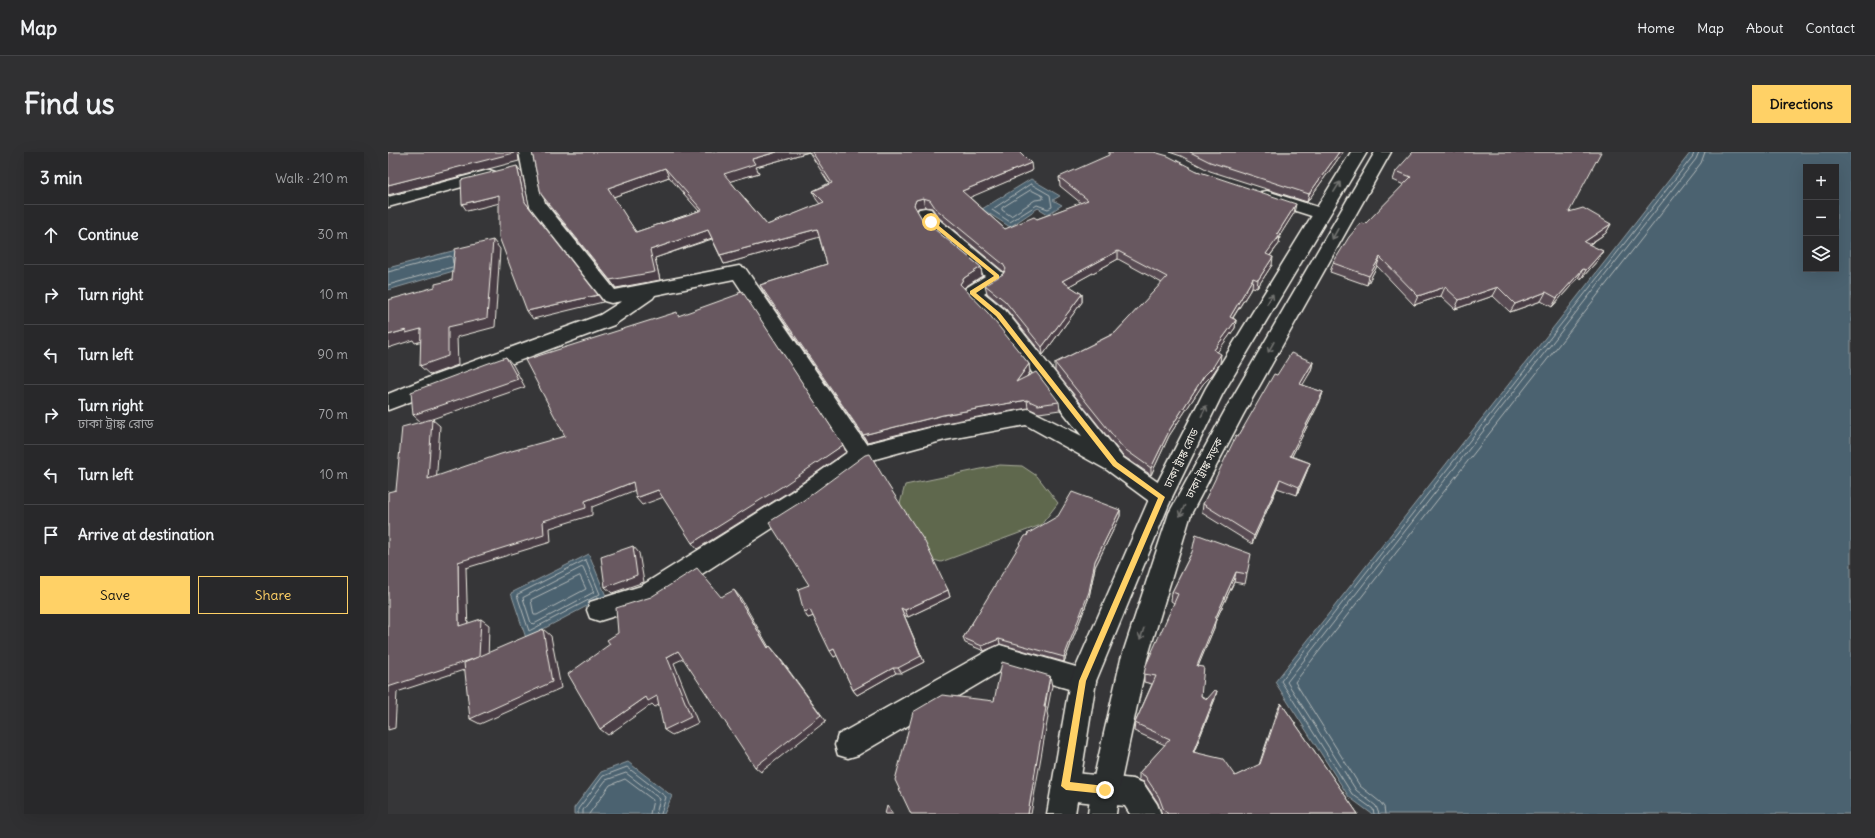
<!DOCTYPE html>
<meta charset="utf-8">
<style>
:root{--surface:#28282a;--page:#303032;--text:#f1f3f6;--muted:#a5a6a8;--line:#444447;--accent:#ffd166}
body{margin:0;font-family:Delius,"Noto Sans Bengali",sans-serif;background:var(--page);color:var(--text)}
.controls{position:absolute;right:12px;top:12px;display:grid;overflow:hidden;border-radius:0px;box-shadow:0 4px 16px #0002}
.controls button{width:36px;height:36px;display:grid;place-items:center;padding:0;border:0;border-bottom:1px solid var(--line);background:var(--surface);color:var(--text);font:20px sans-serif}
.stop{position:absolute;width:12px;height:12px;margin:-9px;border:3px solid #ffd166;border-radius:50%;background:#fff}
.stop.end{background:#ffd166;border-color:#fff;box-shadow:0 1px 4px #0008}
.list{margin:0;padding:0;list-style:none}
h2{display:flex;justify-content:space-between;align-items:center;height:52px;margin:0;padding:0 16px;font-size:17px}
h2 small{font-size:13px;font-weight:400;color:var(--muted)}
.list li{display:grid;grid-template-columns:26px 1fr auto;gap:12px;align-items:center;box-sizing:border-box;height:60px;padding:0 16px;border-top:1px solid var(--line)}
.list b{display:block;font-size:15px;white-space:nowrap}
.list p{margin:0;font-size:13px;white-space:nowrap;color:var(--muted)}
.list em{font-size:13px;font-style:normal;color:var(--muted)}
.actions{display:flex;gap:8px;padding:12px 16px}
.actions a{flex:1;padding:9px 0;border:1px solid var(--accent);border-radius:0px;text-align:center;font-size:14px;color:var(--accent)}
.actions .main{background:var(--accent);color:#111}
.icon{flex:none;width:22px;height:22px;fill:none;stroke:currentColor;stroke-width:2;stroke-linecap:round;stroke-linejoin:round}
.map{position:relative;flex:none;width:1463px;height:662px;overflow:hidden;border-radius:0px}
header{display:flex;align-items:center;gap:24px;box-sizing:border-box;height:56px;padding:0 20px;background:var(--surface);border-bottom:1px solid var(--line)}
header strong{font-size:19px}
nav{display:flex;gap:22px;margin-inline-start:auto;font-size:14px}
.intro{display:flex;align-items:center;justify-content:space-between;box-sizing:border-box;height:96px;padding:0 24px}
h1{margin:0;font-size:28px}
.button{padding:10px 18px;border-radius:0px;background:var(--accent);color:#111;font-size:14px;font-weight:700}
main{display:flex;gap:24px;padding:0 24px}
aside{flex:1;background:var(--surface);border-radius:0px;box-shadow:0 4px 16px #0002}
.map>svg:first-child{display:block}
.green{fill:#5e674e;stroke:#a9ac9b}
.water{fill:#4c6270;stroke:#8f9ba0;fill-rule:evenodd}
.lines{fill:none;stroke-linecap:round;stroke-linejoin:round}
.shore{stroke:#b1b8b8;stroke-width:1}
.minor-casing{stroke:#f4f1e8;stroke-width:3}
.major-casing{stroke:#f4f1e8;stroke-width:3}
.minor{fill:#2a2d2e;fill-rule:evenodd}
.major{fill:#2a2d2e;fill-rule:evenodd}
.wall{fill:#594c53;stroke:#f4f1e8;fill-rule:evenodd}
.shaded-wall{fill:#493e44;stroke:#f4f1e8}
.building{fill:#685861;stroke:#f4f1e8;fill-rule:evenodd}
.oneway{stroke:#71726f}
.route{fill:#ffd166}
.labels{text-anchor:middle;stroke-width:3;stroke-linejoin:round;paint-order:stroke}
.street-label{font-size:11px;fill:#f4f1e8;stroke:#2a2d2e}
</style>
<header>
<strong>Map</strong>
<nav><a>Home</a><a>Map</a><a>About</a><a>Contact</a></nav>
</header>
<div class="intro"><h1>Find us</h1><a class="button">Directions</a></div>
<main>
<aside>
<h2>3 min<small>Walk · 210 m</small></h2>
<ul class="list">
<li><svg class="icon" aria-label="ahead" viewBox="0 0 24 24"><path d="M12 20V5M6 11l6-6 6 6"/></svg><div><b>Continue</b></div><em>30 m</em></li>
<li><svg class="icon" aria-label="right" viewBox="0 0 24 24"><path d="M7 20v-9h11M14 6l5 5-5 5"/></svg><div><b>Turn right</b></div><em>10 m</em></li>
<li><svg class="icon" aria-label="left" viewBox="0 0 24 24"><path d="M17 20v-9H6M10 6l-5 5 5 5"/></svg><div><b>Turn left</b></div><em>90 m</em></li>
<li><svg class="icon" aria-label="right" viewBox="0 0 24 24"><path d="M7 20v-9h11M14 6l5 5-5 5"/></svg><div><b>Turn right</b><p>ঢাকা ট্রাঙ্ক রোড</p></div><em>70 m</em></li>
<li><svg class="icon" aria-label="left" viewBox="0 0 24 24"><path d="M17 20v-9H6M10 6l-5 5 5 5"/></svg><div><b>Turn left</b></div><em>10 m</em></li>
<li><svg class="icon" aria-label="arrive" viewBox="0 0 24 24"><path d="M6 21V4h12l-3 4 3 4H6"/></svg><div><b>Arrive at destination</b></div></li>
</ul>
<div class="actions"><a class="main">Save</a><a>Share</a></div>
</aside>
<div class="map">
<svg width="1463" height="662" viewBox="0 0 1463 662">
<rect width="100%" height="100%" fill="#363638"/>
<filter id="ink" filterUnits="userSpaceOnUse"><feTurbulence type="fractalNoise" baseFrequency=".025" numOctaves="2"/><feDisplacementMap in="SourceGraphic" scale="8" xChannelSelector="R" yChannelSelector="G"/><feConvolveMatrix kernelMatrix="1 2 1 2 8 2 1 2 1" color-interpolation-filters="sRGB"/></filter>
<g filter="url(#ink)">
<path class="green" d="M612,313l22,1 15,10 21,27 -17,22 -100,37 -21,-6 -23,-41 8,-30z"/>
<g class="water">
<path d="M1303,0h160v662h-479l-23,-17 -74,-115zM1418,15h30v102h-30z"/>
<path d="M643,27l29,17 -7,4 9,5 -14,9 -10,-6 -28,19 -28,-18z"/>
<path d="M68,98l1,20 -69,20v-22z"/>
<path d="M201,402l17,42 -80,42 -15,-45z"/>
<path d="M240,610l44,34 -8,18h-90v-6l27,-36z"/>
</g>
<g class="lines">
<g class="shore">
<path d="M643,32l19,11 2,12 -4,2 -11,-4 -27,17 -18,-12z"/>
<path d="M643,38l12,6v3l-8,1 -24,16 -9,-6v-2z"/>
<path d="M0,120l62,-16 2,1 1,6"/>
<path d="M0,133l64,-18"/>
<path d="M198,408l14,34 -71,37 -12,-36z"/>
<path d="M195,415l11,25 -60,32 -3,-1 -8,-25z"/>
<path d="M192,424l6,13 -49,26h-3l-3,-15z"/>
<path d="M190,662v-5l25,-33 24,-9 39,30 -5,17"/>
<path d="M195,662v-4l23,-30 20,-7 34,26 -4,15"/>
<path d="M201,662l21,-29 15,-6 28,21 -3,14"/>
<path d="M986,662l-1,-5 -21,-15 -71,-113 412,-525 1,-4"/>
<path d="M991,662l-3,-8 -20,-16 -69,-108 409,-523 3,-7"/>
<path d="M997,662l-1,-7 -4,-5 -20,-16 -65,-104 406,-519 4,-11"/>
</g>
<g class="minor-casing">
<g id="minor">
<path d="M131,0h16l10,51 70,87 124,-24 6,2 121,176 79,-20 83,-15 54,27 -91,-116 -25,-24 -3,-4 3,-4 19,-12 -60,-50 -8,-13 2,-4 6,-1 6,1 6,9 66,55 3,4 -3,4 -19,12 21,17 117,147 47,33 3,7 -3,7 -8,2 -8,-2 -46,-34 -81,-45 -81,15 -77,21 -61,45 -150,97 -58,18 -9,-3 -3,-8 3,-8 51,-16 150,-94 57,-40 -114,-173 -79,16 -2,3 -39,27 -226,85v-16l42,-17 170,-62 22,-14 -11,2 -7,-2 -73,-93 -2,-4z"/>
<path d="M101,18l6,2 2,3 -2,3 -107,29v-10z"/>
<path d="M879,39l60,19 2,4 -2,4 -6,1 -60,-19 -2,-4 2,-4z"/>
<path d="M612,493l83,24 9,3 4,9 -4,9 -9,3 -81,-23 -144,85 -10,3 -10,-3 -3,-10 3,-10 153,-86z"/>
<path d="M678,620l67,7 10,4 14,21 4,10h-31l-5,-8 -59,-6 -10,-4 -4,-10 4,-10z"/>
</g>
</g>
<g class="major-casing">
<g id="major">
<path d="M963,0h16l-145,243 -50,102 -76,184 -21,133h-28l23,-133 80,-184 56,-109z"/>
<path d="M987,0h16l-148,263 -52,99 -44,145 -28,131 -3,24h-28l3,-24 30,-131 48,-146 59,-108z"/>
</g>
</g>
<use href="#minor" class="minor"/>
<use href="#major" class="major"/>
</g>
<g class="wall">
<path d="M144,0h277l-53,15 3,6 -29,8 37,44 53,-21 -4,-5 -3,-8 16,-8 -20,-31h211l12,19 -63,26 36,32 32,-10 44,-16 -21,-17 -1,-9 138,-6 97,42 -14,22 -1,9 -9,12 2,9 -15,23 -5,-1 -19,31 3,2 -1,8 -18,24 3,11 -8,12 -9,9 -34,52 -18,39 -28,-19 -68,-85v-8l60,-30 47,-50 -44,-24 -49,27 13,8v8l-39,53 -37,-46 -19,-16 -2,-8 18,-11 1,-2 -66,-55 -6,-9 -7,-1 -7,1 -1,3 5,8 59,48 1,9 -17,11 -1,1 65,76 1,8 -3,5 32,25 1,8 -21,3 -11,-5 -83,15 -78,19 -103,-149 -4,-8 67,-21 -8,-27 -95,27 -12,-25 -57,19 5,22 -44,8 -70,-86 -5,-8zM281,25l30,34 -63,21 -23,-35z"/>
<path d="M781,0h174l-36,50 -97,-31 -29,-15z"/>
<path d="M1008,19l173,41 42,12 -5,9 -17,12 14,6 -5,9 -17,19 -3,-1 -26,29 -11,-6 -31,11 -17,-16 -38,13 -14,-13 -27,9 -37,-39 -10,19 -37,-13 3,-9 32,-39 39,-39 -11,-5z"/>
<path d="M925,210l-2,9 -9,14 21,7 -3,9 -28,55 18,7 -3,8 -10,24 -20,-7 -25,56 -50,-31 1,-9 35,-67 39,-62z"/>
<path d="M500,333l60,105 2,7 -42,20 -4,-2 20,47 -22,11h-6l-39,22 -4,-5 -16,-35 -3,2 -21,-41 -5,2 -4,-6 5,-27z"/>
<path d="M732,358v6l-25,51 -6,30 -25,65 -64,-18 -16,7 -19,-8 -2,-5 64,-103v-1z"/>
<path d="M804,400l55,22 -2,10 -11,-2 -19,40 -1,6 -16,38 3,30 6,3h8l-21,53 41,24 24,-11 18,-54 4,-8 77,111h-196l-4,-11 -14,-21 -5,-2v-7l26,-28 -31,-14 1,-8 17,-39 -8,-2v-8l30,-71 -3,-2 1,-9z"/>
</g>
<g class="shaded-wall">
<path d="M126,0h4l1,9 -131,34v-10z"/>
<path d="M389,0h32l-53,15 3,6 -31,9 -4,-8 28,-15z"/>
<path d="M951,0h4l-36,50 2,-8z"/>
<path d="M643,11l1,8 -68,29 -2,-9z"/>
<path d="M129,14l5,7 8,36 -5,-7z"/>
<path d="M277,16l4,9 -56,20 -5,-9z"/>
<path d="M111,43l5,7 -37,9 -5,-7z"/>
<path d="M535,46l2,9 -7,1 -2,6 -2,-9 2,-5z"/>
<path d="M908,52l-2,9 -17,27 3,-5 -1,9 -15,19 2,-9 11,-20z"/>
<path d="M1223,72l-5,9 -27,18 5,-9z"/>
<path d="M429,77l3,8 -96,27 -4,-9z"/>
<path d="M320,78l4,8 -57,20 5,22 -44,8 -6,-8 40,-30z"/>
<path d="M105,88l7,9 -5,78 -38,10 1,28 -28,10 -10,-9 28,-39z"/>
<path d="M730,99v8l-56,31v-9z"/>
<path d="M1215,99l-5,9 -17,19 5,-9z"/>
<path d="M885,105l-1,8 -15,23 1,-8z"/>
<path d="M992,105l-3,9 -10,19 2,-9z"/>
<path d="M593,115l1,9 -17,11 -3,5 -2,-8 4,-6z"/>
<path d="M1195,117l-5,9 -26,29 5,-9z"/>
<path d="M865,126l-1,9 -24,38 2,-8z"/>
<path d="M1057,135l-4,9 -27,9 4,-9z"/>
<path d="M1110,135l-5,9 -38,13 4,-9z"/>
<path d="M1158,140l-5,9 -31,11 5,-8z"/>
<path d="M694,142v8l-39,53 -1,-8z"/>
<path d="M210,143l5,7 -70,17 -6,-8z"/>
<path d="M848,168l-1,8 -22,30 1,-8z"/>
<path d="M33,177l9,10 -15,4 -2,-3 -25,8v-13l18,-5z"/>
<path d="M833,202l-1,9 -8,12 -9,9 -34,52 -18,39v-7l19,-39 34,-53z"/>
<path d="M118,205l7,8 12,22 -93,32 8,7 -4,59 -8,-6 -6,-56 -9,-8z"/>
<path d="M925,210l-2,9 -13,22 2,-9z"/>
<path d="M641,212l1,8 -13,18 -1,-8z"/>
<path d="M935,240l-3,9 -32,63 2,-8z"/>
<path d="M639,248l1,8 -83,15 -78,19 -4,-7 80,-20z"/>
<path d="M455,293l3,7 -56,39 -93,58 -5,-6z"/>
<path d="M922,311l-3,8 -10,24 2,-8z"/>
<path d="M892,327l-3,9 -25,56 2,-8z"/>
<path d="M245,330l5,7 -46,18v8l-42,13 1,14 -85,26 2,64 -9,-6 -1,-64 85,-41 42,-20z"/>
<path d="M270,338l6,7 -22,8 -6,-7z"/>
<path d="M732,358v6l-25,51 -6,30 -25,65v-5l31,-96z"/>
<path d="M245,394l6,7 5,29 -32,11 -7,-6z"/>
<path d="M848,420l-2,10 -19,40 -1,6 -19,46 2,-8 18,-47z"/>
<path d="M346,438l6,7 33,57 -5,-6z"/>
<path d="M560,438l2,7 -42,20 -3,-7z"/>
<path d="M513,456l23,54 -22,11 -4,-5z"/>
<path d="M422,458l4,6 -6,2 -4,-6z"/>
<path d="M93,467l8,6 -1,37 -91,30 -2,36 -7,2v-43z"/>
<path d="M155,477l8,7 10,52 -81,36 -10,-5z"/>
<path d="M611,487l1,5 -16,7 -2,-5z"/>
<path d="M382,494l6,7 50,68 -65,51 -6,-5z"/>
<path d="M446,497l4,6 -4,2 -4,-6z"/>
<path d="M290,499l7,7 -11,5 24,60 -26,12 -8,-5 3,-73z"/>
<path d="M505,516l3,5 -39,22 -4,-5z"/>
<path d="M662,524l2,10 -5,26 1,5 -17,97h-3z"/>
<path d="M829,539l-2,8 -24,60 2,-7z"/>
<path d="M269,544l7,6 -9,5 -3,-3 -44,31 -8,-6 46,-32z"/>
</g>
<g class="building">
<path d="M0,0h126v1l-126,32z"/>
<path d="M144,0h245l-25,7 3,5 -31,10 43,51 57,-23 -11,-11 19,-8 -20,-31h208l11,11 -69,28 43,38 29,-12 3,2 51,-19 -29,-23 50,-22v-3h45l14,4 29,15 99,33 -19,30 3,1 -14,19 7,3 -15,23 -5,-2 -23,39 6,3 -22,30 7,4 -8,13 -9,9 -34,53 -19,39 -28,-20 -68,-85 60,-30 52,-56 -49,-26 -56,30 20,13 -40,53 -37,-46 -20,-16 18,-11 3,-5 -3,-5 -67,-55 -6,-9 -7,-2 -7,2 -2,5 8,14 59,48 -17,11 -4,6 28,29 41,51 -13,18 20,-10 23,30 -21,3 -11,-5 -84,15 -80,20 -103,-150 67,-21 -10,-35 -97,26 -12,-25 -58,20 5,22 -45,8 -69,-86zM277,16l37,42 -66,22 -28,-44z"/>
<path d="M802,0h149l-30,42 -99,-32z"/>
<path d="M1025,0h188l-32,60 14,-4 28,16 -27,18 19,9 -17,19 -3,-1 -26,29 -11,-6 -31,12 -17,-17 -39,13 -14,-13 -27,9 -38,-39 -11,19 -36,-13 16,-26 12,-14 4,1 46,-47 -15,-6z"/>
<path d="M129,14l8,36 73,93 -71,16 -28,-74v-42l-37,9 -1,-24z"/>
<path d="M105,88l-6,78 -39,9v29l-28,10 1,-37 -15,4v-3l-18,5v-35l47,-13v-3l17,-4 3,-31z"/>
<path d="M354,139l101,154 -57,39 -94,59 -34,-53 -22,8 -3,-16 -48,19 1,7 -43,13 1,14 -86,27 1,64 22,-7 -2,38 -91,30v-195l8,-2 6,-63 30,-8 -4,60 73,-25 64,-18 -40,-76 152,-48 1,4 61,-22 -1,-2z"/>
<path d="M903,201l22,9 -13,22 23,8 -33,64 20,7 -11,24 -19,-8 -26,57 -51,-32 33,-68 2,1 36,-63 3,1z"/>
<path d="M118,205l12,22 -105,36 -2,-23 75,-28z"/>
<path d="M482,302l18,31 37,57 23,48 -43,20 -4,-2 20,48 -23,12h-5l-40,22 -19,-41 -4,2 -20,-41 -6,2 -6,-23 11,-4 -40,-63 35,-22 61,-45z"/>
<path d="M684,340l48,18 -25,51 -6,31 -25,65 -65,-18 -17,7 -19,-8 62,-102 3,-1 -1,-1 31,-18z"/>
<path d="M808,382l55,20 -4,20 -11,-2 -21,47h1l-19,47 7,1 -3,29 6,3 8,-9 2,1 -24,61 30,7 12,17 25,-12 21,-61 77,111h-190l-5,-6 -4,-11 -14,-21 -6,-3 31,-34 -35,-16 21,-47 -12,-2 2,-9 32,-71 -6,-2 20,-40z"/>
<path d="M245,394l4,29 -32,12 -4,-30z"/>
<path d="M309,416l24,29 13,-7 34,58 2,-2 51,69 -66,52 -77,-116 -11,6 24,60 -27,13 -7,-34 -9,5 -2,-4 -46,32 -32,-55 42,-30 -3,-4 11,-7 -2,-25 35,-11z"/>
<path d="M155,477l9,53 -82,37 -6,-56z"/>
<path d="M614,510l48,14 -6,31h2l-18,107h-117l-16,-34 18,-68 29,-17 52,6z"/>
<path d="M499,654l6,8h-8z"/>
</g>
<defs><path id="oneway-shaft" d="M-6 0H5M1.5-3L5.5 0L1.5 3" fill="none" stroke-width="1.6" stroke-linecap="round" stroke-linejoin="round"/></defs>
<g class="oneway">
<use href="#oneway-shaft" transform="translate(949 35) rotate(-58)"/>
<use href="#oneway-shaft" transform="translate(947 82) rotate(119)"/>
<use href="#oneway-shaft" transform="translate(882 147) rotate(-59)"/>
<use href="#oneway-shaft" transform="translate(883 195) rotate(119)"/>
<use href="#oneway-shaft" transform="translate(816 259) rotate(-64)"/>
<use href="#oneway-shaft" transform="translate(794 359) rotate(115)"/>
<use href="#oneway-shaft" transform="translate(754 482) rotate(108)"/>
</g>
</g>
<path class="route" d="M541,69h4l66,54v3l-23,15 24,20 117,149 48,35 -79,184 -16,101 35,4 4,4 -4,4 -39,-4 -5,-4 18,-105 79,-183 -45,-32 -117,-150 -26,-22v-3l24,-15 -65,-53z"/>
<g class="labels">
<g class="street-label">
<text transform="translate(793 306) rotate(-64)" y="4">ঢাকা ট্রাঙ্ক রোড</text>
<text transform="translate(816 316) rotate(-62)" y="4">ঢাকা ট্রাঙ্ক সড়ক</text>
</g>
</g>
</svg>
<div class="controls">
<button>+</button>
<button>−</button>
<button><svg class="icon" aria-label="layers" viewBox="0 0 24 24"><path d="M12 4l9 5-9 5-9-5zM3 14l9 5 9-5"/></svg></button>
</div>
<div class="stop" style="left:543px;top:70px"></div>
<div class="stop end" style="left:717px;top:638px"></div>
</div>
</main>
